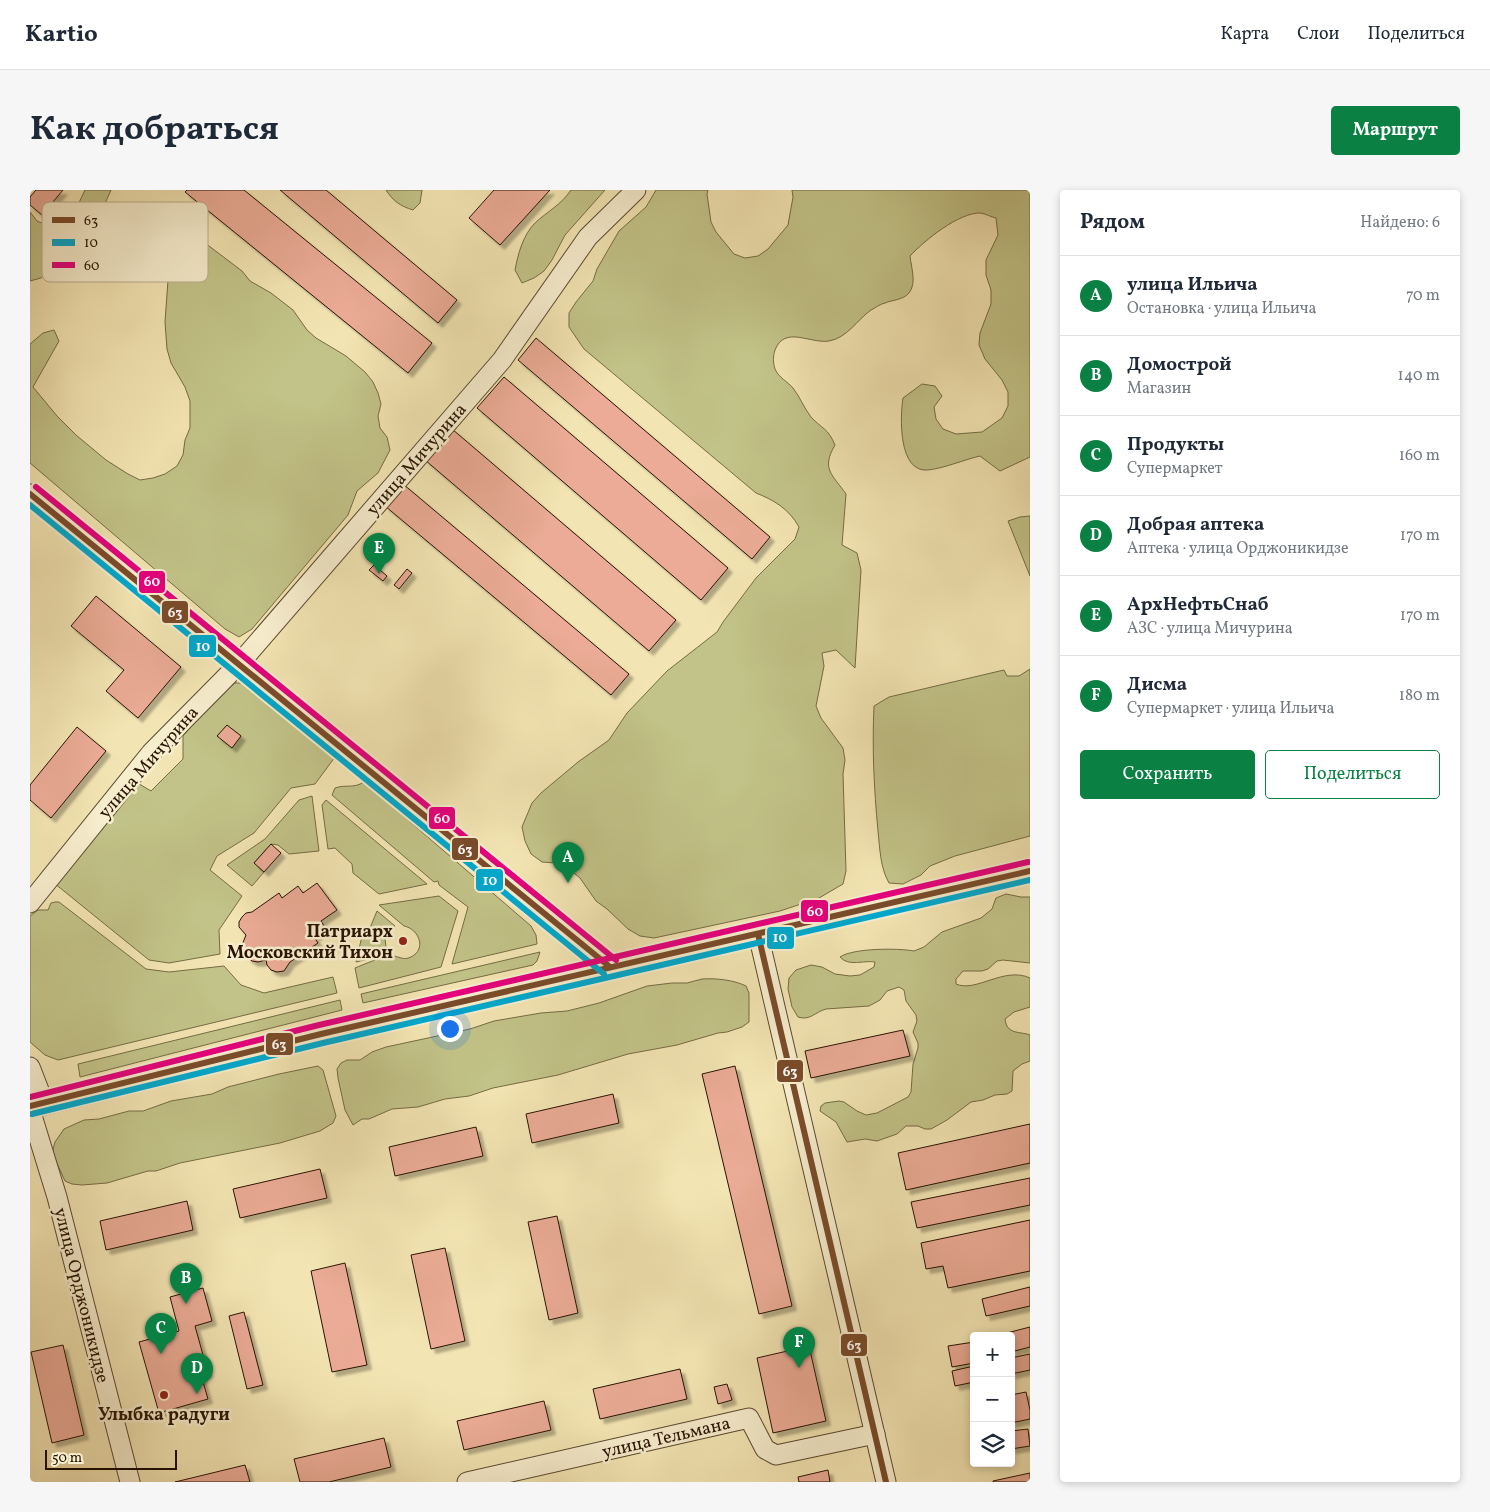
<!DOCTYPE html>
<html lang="ru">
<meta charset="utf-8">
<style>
:root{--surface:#fff;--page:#f6f6f7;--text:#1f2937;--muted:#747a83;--line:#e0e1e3;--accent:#0b8043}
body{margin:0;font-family:Vollkorn,serif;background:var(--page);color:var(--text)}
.controls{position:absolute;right:15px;bottom:15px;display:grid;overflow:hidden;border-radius:5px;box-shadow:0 2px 8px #0003}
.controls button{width:45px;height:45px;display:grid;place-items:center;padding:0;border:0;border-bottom:1px solid var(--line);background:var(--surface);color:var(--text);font:25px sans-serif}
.scale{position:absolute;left:15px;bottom:12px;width:132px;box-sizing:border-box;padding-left:5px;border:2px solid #281301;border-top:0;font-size:14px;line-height:18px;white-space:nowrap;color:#281301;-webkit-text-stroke:4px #f7eece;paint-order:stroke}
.you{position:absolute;left:419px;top:838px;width:18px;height:18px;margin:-12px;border:4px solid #fff;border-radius:50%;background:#1a73e8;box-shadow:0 0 0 8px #1a73e833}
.badge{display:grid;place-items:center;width:32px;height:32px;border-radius:50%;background:var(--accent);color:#fff;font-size:16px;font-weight:700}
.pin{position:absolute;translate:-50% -41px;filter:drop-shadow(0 1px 2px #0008)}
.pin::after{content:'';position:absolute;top:26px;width:18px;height:15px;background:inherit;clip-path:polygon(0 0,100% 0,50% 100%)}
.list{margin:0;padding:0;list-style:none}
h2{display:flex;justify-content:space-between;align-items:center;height:65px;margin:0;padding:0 20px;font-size:21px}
h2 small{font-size:16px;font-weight:400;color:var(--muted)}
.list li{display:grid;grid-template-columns:32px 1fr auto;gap:15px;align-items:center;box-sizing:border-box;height:80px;padding:0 20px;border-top:1px solid var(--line)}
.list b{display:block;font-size:19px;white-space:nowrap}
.list p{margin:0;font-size:16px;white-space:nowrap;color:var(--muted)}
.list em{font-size:16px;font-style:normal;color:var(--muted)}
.actions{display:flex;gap:10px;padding:15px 20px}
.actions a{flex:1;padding:11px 0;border:1px solid var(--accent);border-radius:5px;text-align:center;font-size:18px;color:var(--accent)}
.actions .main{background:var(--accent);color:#fff}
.icon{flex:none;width:28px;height:28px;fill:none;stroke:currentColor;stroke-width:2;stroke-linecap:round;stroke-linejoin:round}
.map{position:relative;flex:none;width:1000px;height:1292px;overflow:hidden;border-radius:5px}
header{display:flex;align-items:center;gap:30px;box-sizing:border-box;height:70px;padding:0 25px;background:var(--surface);border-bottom:1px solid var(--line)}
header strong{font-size:24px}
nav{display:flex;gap:28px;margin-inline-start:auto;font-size:18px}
.intro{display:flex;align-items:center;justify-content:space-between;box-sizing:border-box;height:120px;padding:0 30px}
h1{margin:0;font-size:35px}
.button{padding:12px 22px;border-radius:5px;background:var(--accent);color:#fff;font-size:18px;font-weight:700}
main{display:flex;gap:30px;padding:0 30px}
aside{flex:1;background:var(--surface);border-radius:5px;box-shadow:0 2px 8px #0003}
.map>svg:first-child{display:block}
.green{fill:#c2c388;stroke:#756b44}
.building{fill:#ebab96;stroke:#281301;filter:url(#shadow)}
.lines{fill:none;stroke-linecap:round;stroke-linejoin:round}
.minor-casing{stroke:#5b482e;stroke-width:21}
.major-casing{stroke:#281301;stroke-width:26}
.minor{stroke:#f7eece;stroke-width:19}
.major{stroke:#f3e5b3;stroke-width:24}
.bus-1-casing{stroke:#f7eece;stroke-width:10}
.bus-2-casing{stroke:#f7eece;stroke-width:10}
.bus-3-casing{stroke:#f7eece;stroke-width:10}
.bus-1{stroke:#7a4b2a;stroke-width:6}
.bus-2{stroke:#00a9ce;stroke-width:6}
.bus-3{stroke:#e5007d;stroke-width:6}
.poi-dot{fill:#8f2418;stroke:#f7eece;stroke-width:2}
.labels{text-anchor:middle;stroke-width:5;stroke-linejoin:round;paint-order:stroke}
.street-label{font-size:18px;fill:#281301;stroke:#f7eece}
.poi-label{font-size:18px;font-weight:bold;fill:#281301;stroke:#f7eece;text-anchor:end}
.key{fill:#f7eece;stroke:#b9ac90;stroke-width:1}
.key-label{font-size:14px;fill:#281301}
.line-badge{stroke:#f7eece;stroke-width:2}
.badge-label{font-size:14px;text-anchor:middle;font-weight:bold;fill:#fff}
</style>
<header>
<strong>Kartio</strong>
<nav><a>Карта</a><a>Слои</a><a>Поделиться</a></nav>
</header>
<div class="intro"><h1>Как добраться</h1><a class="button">Маршрут</a></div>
<main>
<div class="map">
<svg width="1000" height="1292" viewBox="0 0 1000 1292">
<defs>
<filter id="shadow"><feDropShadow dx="4.5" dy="4.5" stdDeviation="1" flood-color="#0004"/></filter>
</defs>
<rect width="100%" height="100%" fill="#f3e5b3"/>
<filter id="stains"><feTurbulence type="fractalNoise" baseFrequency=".004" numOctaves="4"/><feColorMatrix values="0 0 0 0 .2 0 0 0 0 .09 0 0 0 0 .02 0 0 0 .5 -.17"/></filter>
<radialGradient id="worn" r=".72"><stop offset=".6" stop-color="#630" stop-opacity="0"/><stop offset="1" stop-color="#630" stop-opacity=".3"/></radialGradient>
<g class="green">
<path d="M55,0h26l-8,18 -36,31 -6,17 -12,16 -8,6 -11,3v-69l7,9 7,3 20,-3 13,-14z"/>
<path d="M356,0h36l-2,13 -7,7c-13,-4 -20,-9 -27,-20z"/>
<path d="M541,0h34l-40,45 -13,25 -8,11 -10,7 -12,5 -7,-13c3,-16 8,-35 20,-47 13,-12 26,-18 36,-33z"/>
<path d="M626,0h52l-1,4 4,28 5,10 18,22 11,4 13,-2 10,-7 20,-24 5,-28 -1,-7h238v267l-30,14 -20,-15c-17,4 -35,12 -52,14 -30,3 -28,-54 -25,-72l19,-14 13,2 7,10 -8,11 2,12 7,10 13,5 26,-2 20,-14 6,-12v-14l-6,-12 -17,-21 -6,-14 1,-12 11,-29v-14l-5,-15v-15l12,-25 -2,-17c-5,-1 -10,-4 -15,-5 -22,-1 -57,28 -71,43 1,11 7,27 -1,37 -6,7 -17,7 -24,10 -5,1 -10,5 -14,7 -14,10 -24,28 -42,31 -19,3 -44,-16 -54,9 -2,6 -2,13 0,19 4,9 12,12 18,19 7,9 11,20 18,29 11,12 17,11 24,28 -14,24 -3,29 11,49l-4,51 15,8 4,17 -6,98 -19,-18 -14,3 2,13 -8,40 5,12 22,30 2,12 -2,14 3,97 -3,13 -24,14 -39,13 -126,27 -14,-2 -12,-7 -21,-20 -11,-8 -16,-23 -11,-9 -13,-6 -14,-1 -11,-8 -6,-13 -3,-14 10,-24 9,-10 37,-31 31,-22 18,-27 40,-42 50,-39 6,-10 33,-44 39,-39 4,-12c-10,-18 -25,-27 -43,-34l-172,-144 -15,-22v-14l7,-11 17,-21 4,-12 22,-38 27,-24z"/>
<path d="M132,17l12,4 35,35 33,25 8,10 21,12 22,17 14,20 9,8 30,18 19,16 8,10 5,11 3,11 -3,12 2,12 7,9 3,13 -12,23 -21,18 -9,24 -96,114 -13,8 -14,-8 -195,-166v-119l13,-11 11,-3 5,11 -26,46 24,29 19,19 30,25 22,14 12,6 13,-2 12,-4 12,-8 6,-11 2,-15 5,-12v-27l-5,-14 -14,-24 -4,-14 -2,-27 3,-42 -6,-13 -16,-23 -7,-12 1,-15 11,-8z"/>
<path d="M1000,326v60l-22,-55 12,-4z"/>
<path d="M1000,479v167l-75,20 -25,10 -9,9 -18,9 -14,-1c-9,-16 -9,-34 -11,-52 -4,-42 -6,-83 -4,-125l15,-9 115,-27 3,6h12z"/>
<path d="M205,493h8l92,74 -20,27 -24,4 -37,45 -37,23 -7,14 32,26 -23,34 1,24 -51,9 -20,-3 -95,-77 82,-101 15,9 32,-32v-23l36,-42z"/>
<path d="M334,592l167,144 5,9 1,9 -85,20 16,-57 -29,-22 -1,-4 -4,1 -102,-87 3,-7c11,-4 18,1 29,-6z"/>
<path d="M282,606l7,55 -30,3 -11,-9 -7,-1 -17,19 10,9 -12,14 -25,-21 38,-26 34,-39z"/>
<path d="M296,610l101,84 -48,10 -26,-21 -1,-9 -17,-16 -7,1 -6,-44z"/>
<path d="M976,704l15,3h9v66l-27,-3 -6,1 -9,8 -6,2h-19l-7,8v5c20,9 48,-18 74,-6v29l-16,5 -9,7c2,16 14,12 25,16v26l-8,3 -9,7 -1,20 -5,3 -12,1 -12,5 -12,2 -24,18 -16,9h-6l-7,-3h-12l-9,8 -20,7 -12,-2 -18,3 -11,-20 -16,-11 1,-5 4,-3 14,-2 5,1 13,9 9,4 11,-2 31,-16 3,-5 2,-28 5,-16v-5l-5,-11 4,-11 -1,-6 -10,-14 -2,-11 -5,-3 -12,4 -7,9 -11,6 -43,3c-11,3 -16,12 -28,8l-6,-10 -4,-18 1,-11 7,-8 15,-5 11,2 13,7 15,2 10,-1 14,-8 1,-5c-12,-2 -26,5 -35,-5 13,-9 58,-9 74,-6l10,-4 18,-15 39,-14 11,-9 4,-11z"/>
<path d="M409,706l19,15 -17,56 -82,21 -4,-20c7,-3 31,-13 37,-12 7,0 11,5 19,1 16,-8 8,-28 -7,-31l-25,-21z"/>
<path d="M25,712h4l87,67 23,3 55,-6 17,19 23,8 69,-16 4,16 -279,67 -13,-5 -15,-13v-126l8,-6h10l3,-7z"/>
<path d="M347,721l18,15 -5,3 -3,5 -17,-6z"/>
<path d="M338,742l17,7 1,8 4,7 -34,8 6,-26z"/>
<path d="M510,762l-3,9 -4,4 -170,38 -2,-9z"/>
<path d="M672,789c14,-1 32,1 44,7l3,7v29l-7,5 -15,5 -9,1 -41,12 -49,9 -70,21 -65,13 -24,8 -24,3 -27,8 -26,2 -23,10h-7l-9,6 -8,-15 -7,-32 -1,-9 4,-6 6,-3h13l12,-8 14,-5 84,-18 24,-8 47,-8 26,-2 32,-8 48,-17 25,-3h15z"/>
<path d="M310,810l2,10 -262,67 -2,-13z"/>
<path d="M288,876l5,4 13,46 -3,7 -13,8 -40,12 -100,20 -24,8h-8l-41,12 -25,2 -10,-1 -7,-3 -11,-24 -1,-8 2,-7 9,-13 20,-9 15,-1 30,-8h14l28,-10 41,-7 16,-7 51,-13z"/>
</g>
<g class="building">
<path d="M6,0h27l-21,25 -12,-10v-8z"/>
<path d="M157,0h57l188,153 -24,30 -223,-181z"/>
<path d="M250,0h46l131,110 -19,23z"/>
<path d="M464,0h56l-50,55 -31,-27z"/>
<path d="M506,148l234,199 -18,22 -234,-199z"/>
<path d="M474,187l224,191 -27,32 -224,-192z"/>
<path d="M422,239l224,191 -27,31 -224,-191z"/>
<path d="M373,294l226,190 -18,21 -226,-189z"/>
<path d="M344,375l13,11 -4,5 -14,-11z"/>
<path d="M377,379l5,4 -13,16 -5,-4z"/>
<path d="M66,406l85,71 -43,51 -32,-27 18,-21 -53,-44z"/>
<path d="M197,535l14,11 -9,12 -15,-12z"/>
<path d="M47,537l29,24 -55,67 -21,-18v-15z"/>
<path d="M241,654l10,9 -17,19 -10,-9z"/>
<path d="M287,693l20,27 -16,11 5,8 -12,8 4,6 -28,19 -6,9 -7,1 -6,-2 -4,-5 -1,-5 -8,2 -6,-1 -5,-4 -5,-12 4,-10 -7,-8v-5l3,-5 4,-4 6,-1 27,-19 3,5 16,-12 5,7z"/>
<path d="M873,840l7,26 -99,22 -6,-27z"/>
<path d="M705,876l57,240 -33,8 -57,-240z"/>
<path d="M583,904l6,29 -87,20 -6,-29z"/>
<path d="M1000,934v39l-124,27 -8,-37z"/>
<path d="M446,937l7,29 -88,20 -6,-29z"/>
<path d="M290,979l7,29 -87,20 -7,-29z"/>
<path d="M1000,988v27l-113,23 -6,-26z"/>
<path d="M157,1011l6,29 -87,20 -6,-29z"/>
<path d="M527,1026l21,97 -29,7 -21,-98z"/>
<path d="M1000,1030v51l-82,17 -5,-22 -17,3 -5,-26z"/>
<path d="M415,1058l20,93 -34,8 -20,-94z"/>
<path d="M315,1073l22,102 -35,7 -21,-101z"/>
<path d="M1000,1097v19l-44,10 -4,-17z"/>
<path d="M173,1098l9,33 -17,5 13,47 -7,2 7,24 -49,14 -20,-71 40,-11 -9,-34z"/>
<path d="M214,1122l19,73 -16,4 -18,-73z"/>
<path d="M1000,1137v20l-19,5v-16h-16z"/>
<path d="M944,1152v21l-22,4 -4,-21z"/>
<path d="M33,1155l21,90 -32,8 -21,-91z"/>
<path d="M779,1156l17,75 -53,12 -16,-75z"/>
<path d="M1000,1164v16l-19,4v-16z"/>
<path d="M944,1176v16l-19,4 -3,-15z"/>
<path d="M650,1179l7,30 -87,20 -7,-30z"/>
<path d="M697,1194l5,16 -14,4 -4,-17z"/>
<path d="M996,1202l4,18v9l-19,4v-28z"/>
<path d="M514,1211l7,29 -87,20 -7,-29z"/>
<path d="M998,1239l2,17 -19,3v-18z"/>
<path d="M354,1248l7,29 -62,15h-29l-6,-23z"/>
<path d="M215,1275l5,17h-75z"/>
<path d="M798,1280l2,12h-31l-1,-5z"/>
<path d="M1000,1283v9h-37v-1z"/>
</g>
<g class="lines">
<g class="minor-casing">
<g id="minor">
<path d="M0,304l580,473"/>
<path d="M0,713l121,-150 88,-89 263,-304 86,-123 48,-47"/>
<path d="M728,744l128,548"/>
<path d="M0,877l14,36"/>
<path d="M0,919l27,88 73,285"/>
<path d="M437,1292l282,-64 16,31 11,6 99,-21"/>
</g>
</g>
<g class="major-casing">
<path id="major" d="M0,916l291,-72 709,-163"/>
</g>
<use href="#minor" class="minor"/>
<use href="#major" class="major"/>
<g class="bus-1-casing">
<g id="bus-1">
<path d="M0,304l580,473"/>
<path d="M728,744l128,548"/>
<path d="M0,916l291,-72 709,-163"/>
</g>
</g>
<g class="bus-2-casing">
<g id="bus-2">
<path d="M0,315l574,469"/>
<path d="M2,924l291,-71 707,-163"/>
</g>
</g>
<g class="bus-3-casing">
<g id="bus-3">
<path d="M6,297l580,473"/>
<path d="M0,907l289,-72 709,-163"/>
</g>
</g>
<use href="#bus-1" class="bus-1"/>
<use href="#bus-2" class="bus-2"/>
<use href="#bus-3" class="bus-3"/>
</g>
<g class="poi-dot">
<circle cx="373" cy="751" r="5"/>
<circle cx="134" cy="1205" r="5"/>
</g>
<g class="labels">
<g class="street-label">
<text transform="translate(386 269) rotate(-49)" y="6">улица Мичурина</text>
<text transform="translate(118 572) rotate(-49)" y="6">улица Мичурина</text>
<text transform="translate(52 1105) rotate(76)" y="6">улица Орджоникидзе</text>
<text transform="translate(636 1247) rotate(-13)" y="6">улица Тельмана</text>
</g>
<g class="poi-label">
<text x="363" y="747">Патриарх<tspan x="363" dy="21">Московский Тихон</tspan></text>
<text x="134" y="1230" text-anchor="middle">Улыбка радуги</text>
</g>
</g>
<rect x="12" y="12" width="166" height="80" rx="8" class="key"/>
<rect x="22" y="27" width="23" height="6" fill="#7a4b2a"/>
<rect x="22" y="49" width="23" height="7" fill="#00a9ce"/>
<rect x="22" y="72" width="23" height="6" fill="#e5007d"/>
<g class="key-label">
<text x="54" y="35">63</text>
<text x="54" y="57">10</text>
<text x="54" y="80">60</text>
</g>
<g class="line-badge">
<rect x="108" y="380" width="28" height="24" rx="5" fill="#e5007d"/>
<rect x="131" y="410" width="28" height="24" rx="5" fill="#7a4b2a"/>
<rect x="158" y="444" width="29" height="24" rx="5" fill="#00a9ce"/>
<rect x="398" y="616" width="28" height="24" rx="5" fill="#e5007d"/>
<rect x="421" y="647" width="28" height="24" rx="5" fill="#7a4b2a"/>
<rect x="445" y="678" width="29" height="24" rx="5" fill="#00a9ce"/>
<rect x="770" y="709" width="29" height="24" rx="5" fill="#e5007d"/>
<rect x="736" y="736" width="29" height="24" rx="5" fill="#00a9ce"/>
<rect x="235" y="842" width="29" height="24" rx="5" fill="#7a4b2a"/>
<rect x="746" y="869" width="28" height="24" rx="5" fill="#7a4b2a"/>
<rect x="810" y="1143" width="28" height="24" rx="5" fill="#7a4b2a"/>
</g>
<g class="badge-label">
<text x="122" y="396">60</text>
<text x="145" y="427">63</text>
<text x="173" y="461">10</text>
<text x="412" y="633">60</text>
<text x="435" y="664">63</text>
<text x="460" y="695">10</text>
<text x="785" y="726">60</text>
<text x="750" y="752">10</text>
<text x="249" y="859">63</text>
<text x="760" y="886">63</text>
<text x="824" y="1160">63</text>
</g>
<rect width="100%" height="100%" filter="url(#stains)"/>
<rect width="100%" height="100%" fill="url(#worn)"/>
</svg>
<div class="controls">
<button>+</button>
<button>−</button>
<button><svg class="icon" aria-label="layers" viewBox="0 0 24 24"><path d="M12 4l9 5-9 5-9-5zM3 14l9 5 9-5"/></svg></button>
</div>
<div class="scale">50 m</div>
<div class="you"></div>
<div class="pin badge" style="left:538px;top:693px">A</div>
<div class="pin badge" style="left:156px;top:1114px">B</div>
<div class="pin badge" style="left:131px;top:1164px">C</div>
<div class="pin badge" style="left:167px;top:1204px">D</div>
<div class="pin badge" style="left:349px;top:384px">E</div>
<div class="pin badge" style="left:769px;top:1178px">F</div>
</div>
<aside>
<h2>Рядом<small>Найдено: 6</small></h2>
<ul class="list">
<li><span class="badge">A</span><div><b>улица Ильича</b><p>Остановка · улица Ильича</p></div><em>70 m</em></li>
<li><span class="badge">B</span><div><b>Домострой</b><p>Магазин</p></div><em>140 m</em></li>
<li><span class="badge">C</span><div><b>Продукты</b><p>Супермаркет</p></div><em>160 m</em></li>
<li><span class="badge">D</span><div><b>Добрая аптека</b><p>Аптека · улица Орджоникидзе</p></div><em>170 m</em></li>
<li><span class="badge">E</span><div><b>АрхНефтьСнаб</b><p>АЗС · улица Мичурина</p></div><em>170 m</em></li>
<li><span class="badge">F</span><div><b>Дисма</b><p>Супермаркет · улица Ильича</p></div><em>180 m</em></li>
</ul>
<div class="actions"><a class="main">Сохранить</a><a>Поделиться</a></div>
</aside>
</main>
